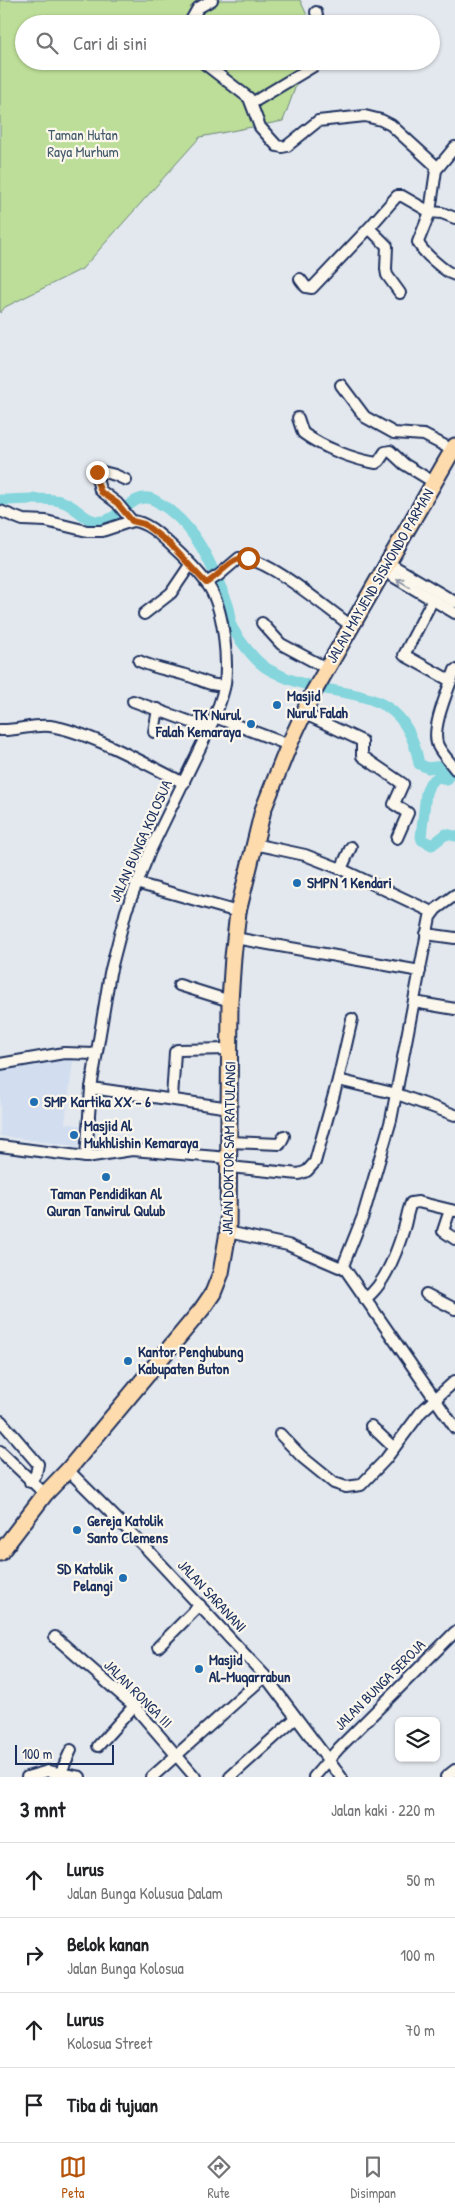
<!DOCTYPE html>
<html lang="id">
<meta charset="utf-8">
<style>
:root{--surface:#fff;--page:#f2f2f2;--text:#202124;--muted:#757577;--line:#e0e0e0;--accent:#b45309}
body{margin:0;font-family:"Patrick Hand",sans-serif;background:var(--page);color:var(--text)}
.controls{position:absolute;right:15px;bottom:15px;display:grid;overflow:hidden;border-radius:8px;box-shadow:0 1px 4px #0004}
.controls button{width:45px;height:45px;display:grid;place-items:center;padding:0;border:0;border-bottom:1px solid var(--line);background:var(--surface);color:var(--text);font:25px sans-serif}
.scale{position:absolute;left:15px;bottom:12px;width:99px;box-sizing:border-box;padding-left:5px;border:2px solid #1b2f5e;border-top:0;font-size:14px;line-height:18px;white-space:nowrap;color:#1b2f5e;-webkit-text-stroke:4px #fbf7ec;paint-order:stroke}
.stop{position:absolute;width:15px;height:15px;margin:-11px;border:4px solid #b45309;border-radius:50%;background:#fff}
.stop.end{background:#b45309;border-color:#fff;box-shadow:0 1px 5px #0008}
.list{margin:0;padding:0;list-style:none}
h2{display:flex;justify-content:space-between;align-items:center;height:65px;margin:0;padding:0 20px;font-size:21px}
h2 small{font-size:16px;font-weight:400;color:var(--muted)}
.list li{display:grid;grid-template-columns:32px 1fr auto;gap:15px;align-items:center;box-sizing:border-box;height:75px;padding:0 20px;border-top:1px solid var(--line)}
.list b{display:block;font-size:19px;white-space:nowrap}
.list p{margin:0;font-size:16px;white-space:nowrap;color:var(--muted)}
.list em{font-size:16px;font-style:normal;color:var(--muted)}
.icon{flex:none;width:28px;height:28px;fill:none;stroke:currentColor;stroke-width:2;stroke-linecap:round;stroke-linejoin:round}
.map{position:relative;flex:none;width:455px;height:1777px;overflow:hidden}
.search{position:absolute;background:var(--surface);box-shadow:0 1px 4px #0004;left:15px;right:15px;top:15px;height:55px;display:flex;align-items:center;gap:12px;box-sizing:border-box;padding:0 18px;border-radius:28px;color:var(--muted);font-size:19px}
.sheet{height:365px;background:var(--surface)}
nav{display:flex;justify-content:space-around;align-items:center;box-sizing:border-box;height:70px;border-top:1px solid var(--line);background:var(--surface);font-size:14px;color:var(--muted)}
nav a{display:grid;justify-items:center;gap:2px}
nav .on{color:var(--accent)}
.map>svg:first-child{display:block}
.built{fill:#d2deef}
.park{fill:#bdde98;stroke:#6c867b}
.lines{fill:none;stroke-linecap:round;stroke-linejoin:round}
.river{stroke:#84d5dc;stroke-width:11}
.minor-casing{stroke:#1b2f5e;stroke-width:14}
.highway-casing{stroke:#1b2f5e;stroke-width:19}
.minor{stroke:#fbf7ec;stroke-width:10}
.highway{stroke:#fedbac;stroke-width:15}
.oneway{stroke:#8b93a5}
.route{stroke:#b45309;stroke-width:6}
.poi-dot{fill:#1f6fb2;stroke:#fbf7ec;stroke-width:2}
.labels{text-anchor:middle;stroke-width:4.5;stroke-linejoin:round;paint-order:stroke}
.park-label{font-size:15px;fill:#445b6c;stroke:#fbf7ec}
.street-label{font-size:15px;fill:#1b2f5e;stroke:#fbf7ec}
.poi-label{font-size:15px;font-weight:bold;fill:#1b2f5e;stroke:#fbf7ec;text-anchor:start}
</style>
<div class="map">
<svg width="455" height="1777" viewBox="0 0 455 1777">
<rect width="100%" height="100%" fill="#e3e8ee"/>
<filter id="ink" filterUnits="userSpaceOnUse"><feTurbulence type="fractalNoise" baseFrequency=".02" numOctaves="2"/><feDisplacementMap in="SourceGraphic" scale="10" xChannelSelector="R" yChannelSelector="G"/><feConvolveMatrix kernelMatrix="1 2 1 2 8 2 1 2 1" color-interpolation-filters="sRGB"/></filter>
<g filter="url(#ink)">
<path class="built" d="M74,1055l-9,68 20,3 -2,21 -83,-11v-56l2,-15z"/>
<path class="park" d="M0,0h300l11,24h-287v37h281l-22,60 -83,16 -118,132 -77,38 -5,6z"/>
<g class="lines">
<path class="river" d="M0,500c19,0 41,-3 60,1 18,4 26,26 47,19 16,-5 29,-31 49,-19 33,19 49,49 63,82 3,8 8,17 10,25 2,5 0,10 1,15 5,12 24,37 35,44 5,4 12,6 17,9 59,27 122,2 137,88l9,4 14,-2 8,6 -3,8 -8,-4 -9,7 -4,10 -5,44 1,3 10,5 14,-11 9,2"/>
<g class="minor-casing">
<g id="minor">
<path d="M316,12l3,12"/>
<path d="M189,24l9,-16 14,-8"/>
<path d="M201,61l48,37 11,29 17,19 5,1 5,-1 31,-25 47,-5 16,4 10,5 46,42"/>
<path d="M252,103l70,-42"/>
<path d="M455,218l-13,-5 -12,-1 -12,30c3,9 28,31 37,33"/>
<path d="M300,279l6,8 6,1 57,-60"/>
<path d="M400,293l-13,-18 -1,-6 1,-23 -18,-18 28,-32h5l28,16 6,-42 19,-23"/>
<path d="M341,385l24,32 29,16 30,2 29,15"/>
<path d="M298,418l5,15c19,14 49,26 73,30l3,-2 6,-9 5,-1 14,13 31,19"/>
<path d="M126,480l-11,-5 -16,-4 -3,3 4,16 17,13 15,18"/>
<path d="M0,511l23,9 23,1 41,10h15l30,-10"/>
<path d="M132,521c16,1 30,16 41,26 13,12 30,28 38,43 13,23 17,69 14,94 -2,11 -7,23 -10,33l74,28"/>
<path d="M387,562l68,40"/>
<path d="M382,570l73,43"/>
<path d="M206,583l13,-8 20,-17c27,-2 87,50 111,67"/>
<path d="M432,601l-28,54 47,26"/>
<path d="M144,614l27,-21 19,-28"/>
<path d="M262,623l19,21 45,24"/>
<path d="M139,661c15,7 28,9 43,13 15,3 27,13 42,11"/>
<path d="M455,670c-6,18 -25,59 -17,76 4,8 12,16 17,23"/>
<path d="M133,701l77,28"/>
<path d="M303,713l59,28v15l41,28 -9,20 14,9 -11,25"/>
<path d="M0,730c17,1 33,-6 50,-4 40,6 97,39 134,57"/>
<path d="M154,732l4,-23"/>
<path d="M254,844l51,11 36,14 10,-22"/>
<path d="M341,869l91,43"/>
<path d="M136,883l102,29"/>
<path d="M426,934l29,4"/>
<path d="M235,938l185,33"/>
<path d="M179,985l51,16"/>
<path d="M414,1002l41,7"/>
<path d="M0,1064l64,-11 31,1"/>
<path d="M338,1080l14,-61"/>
<path d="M91,1088l19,-115 16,-62 24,-60 65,-134"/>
<path d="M172,1098l3,-46 2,-2 54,-1"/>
<path d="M229,1142l51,2 4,-8"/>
<path d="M0,1146l86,11 46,-7 97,8"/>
<path d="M86,1157l5,-69 139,20"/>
<path d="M229,1167l70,7 8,-3 8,-9 23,-82 59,14 58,21"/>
<path d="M450,1210l-7,21 12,8"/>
<path d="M228,1232l60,13 51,22 4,-1"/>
<path d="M343,1266l20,-50 28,-96 39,-203 6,-8 19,-14"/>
<path d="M343,1266l112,162"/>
<path d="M426,1294l29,15"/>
<path d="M365,1299c21,-15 33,-50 40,-74 2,-8 3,-15 6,-22l7,-1 37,9"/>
<path d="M1,1421l37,43 -2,10 -6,8"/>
<path d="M371,1426l23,22"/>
<path d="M280,1434l22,23 32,26 12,4 15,-2 24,-25 36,-48 34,-31"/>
<path d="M0,1451l45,43"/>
<path d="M68,1470l78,78 119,128 76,101"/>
<path d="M55,1637l79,69 61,71"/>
<path d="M158,1647l42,-42"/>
<path d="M98,1746l36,-40"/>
<path d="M61,1772l10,-22"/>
<path d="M27,1777l21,-6 32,6"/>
<path d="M152,1777l113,-101"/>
<path d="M230,1777l66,-59"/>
<path d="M314,1777l25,-29 116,-116"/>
<path d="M446,1777l9,-7"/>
</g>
</g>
<g class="highway-casing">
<path id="highway" d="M0,1553l45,-59 23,-24 134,-161 11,-16 8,-20 7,-41 2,-231 3,-44 5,-45 25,-102 26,-65 24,-52 142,-247"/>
</g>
<use href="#minor" class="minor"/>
<use href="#highway" class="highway"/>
</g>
<defs><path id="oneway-shaft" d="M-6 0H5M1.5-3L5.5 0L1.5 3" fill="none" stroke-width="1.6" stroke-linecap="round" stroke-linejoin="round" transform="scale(1.25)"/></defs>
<use class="oneway" href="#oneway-shaft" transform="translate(403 583) rotate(-148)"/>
</g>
<g class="lines" filter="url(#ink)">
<path class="route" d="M97,472l-1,7 5,13 16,11 15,18 12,3 26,20 36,39c14,-7 25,-27 42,-25"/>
</g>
<g class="poi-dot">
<circle cx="277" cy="705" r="5"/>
<circle cx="251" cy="724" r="5"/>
<circle cx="297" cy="883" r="5"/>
<circle cx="34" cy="1102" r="5"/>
<circle cx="74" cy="1135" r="5"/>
<circle cx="106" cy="1177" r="5"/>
<circle cx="128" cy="1361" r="5"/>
<circle cx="77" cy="1530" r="5"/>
<circle cx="123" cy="1578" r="5"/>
<circle cx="199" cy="1669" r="5"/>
</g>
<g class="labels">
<g class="park-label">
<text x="83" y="140">Taman Hutan<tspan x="83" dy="17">Raya Murhum</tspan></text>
</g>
<g class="street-label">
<text transform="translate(380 576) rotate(-60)" y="5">JALAN MAYJEND SISWONDO PARMAN</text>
<text transform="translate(141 841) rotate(-66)" y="5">JALAN BUNGA KOLOSUA</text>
<text transform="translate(229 1148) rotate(-89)" y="5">JALAN DOKTOR SAM RATULANGI</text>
<text transform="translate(212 1596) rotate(47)" y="5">JALAN SARANANI</text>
<text transform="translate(380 1685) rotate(-45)" y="5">JALAN BUNGA SEROJA</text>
<text transform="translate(138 1694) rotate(45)" y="5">JALAN RONGA III</text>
</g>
<g class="poi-label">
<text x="287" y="701">Masjid<tspan x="287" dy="17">Nurul Falah</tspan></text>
<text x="241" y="720" text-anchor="end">TK Nurul<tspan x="241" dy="17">Falah Kemaraya</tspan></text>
<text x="307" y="888">SMPN 1 Kendari</text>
<text x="44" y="1107">SMP Kartika XX - 6</text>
<text x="84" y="1131">Masjid Al<tspan x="84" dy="17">Mukhlishin Kemaraya</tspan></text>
<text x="106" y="1199" text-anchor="middle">Taman Pendidikan Al<tspan x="106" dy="17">Quran Tanwirul Qulub</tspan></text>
<text x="138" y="1357">Kantor Penghubung<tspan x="138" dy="17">Kabupaten Buton</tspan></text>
<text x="87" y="1526">Gereja Katolik<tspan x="87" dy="17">Santo Clemens</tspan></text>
<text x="113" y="1574" text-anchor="end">SD Katolik<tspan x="113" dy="17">Pelangi</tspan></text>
<text x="209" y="1665">Masjid<tspan x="209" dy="17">Al-Muqarrabun</tspan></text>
</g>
</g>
</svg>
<div class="controls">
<button><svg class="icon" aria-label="layers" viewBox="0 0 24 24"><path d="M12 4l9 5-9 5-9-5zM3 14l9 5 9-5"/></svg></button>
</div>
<div class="scale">100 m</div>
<div class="stop" style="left:248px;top:558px"></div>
<div class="stop end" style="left:97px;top:472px"></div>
<div class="search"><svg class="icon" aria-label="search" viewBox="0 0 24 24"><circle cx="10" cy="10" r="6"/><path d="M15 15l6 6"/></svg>Cari di sini</div>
</div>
<section class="sheet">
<h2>3 mnt<small>Jalan kaki · 220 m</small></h2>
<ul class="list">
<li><svg class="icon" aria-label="ahead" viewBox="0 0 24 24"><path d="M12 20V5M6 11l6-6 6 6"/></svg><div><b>Lurus</b><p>Jalan Bunga Kolusua Dalam</p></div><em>50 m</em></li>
<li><svg class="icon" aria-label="right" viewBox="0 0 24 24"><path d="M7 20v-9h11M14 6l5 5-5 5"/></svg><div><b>Belok kanan</b><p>Jalan Bunga Kolosua</p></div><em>100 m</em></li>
<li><svg class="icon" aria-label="ahead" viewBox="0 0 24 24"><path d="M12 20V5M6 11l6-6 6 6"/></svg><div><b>Lurus</b><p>Kolosua Street</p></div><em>70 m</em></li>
<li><svg class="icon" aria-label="arrive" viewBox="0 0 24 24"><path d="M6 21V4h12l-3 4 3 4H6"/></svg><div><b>Tiba di tujuan</b></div></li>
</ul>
</section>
<nav>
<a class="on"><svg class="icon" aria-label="map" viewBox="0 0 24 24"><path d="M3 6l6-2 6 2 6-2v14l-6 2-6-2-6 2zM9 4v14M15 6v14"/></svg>Peta</a>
<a><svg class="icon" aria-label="directions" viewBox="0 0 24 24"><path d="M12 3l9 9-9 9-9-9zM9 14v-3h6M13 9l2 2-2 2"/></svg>Rute</a>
<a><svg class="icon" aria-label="saved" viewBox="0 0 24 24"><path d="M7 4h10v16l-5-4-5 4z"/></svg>Disimpan</a>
</nav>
